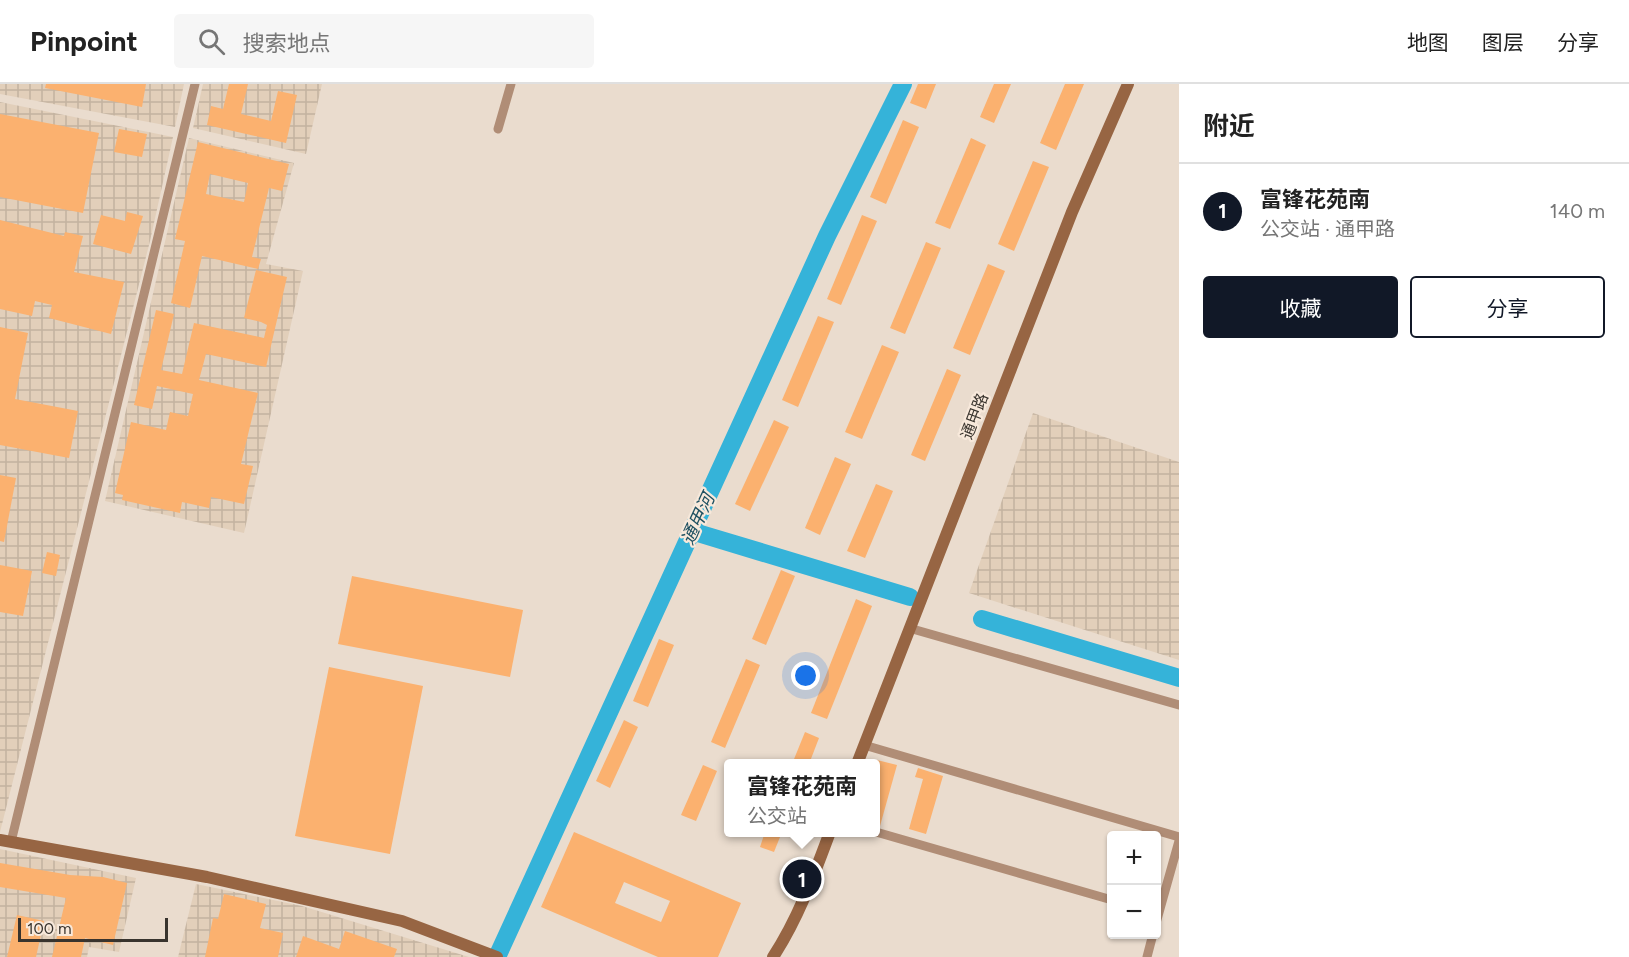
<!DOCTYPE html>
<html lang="zh">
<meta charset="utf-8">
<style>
:root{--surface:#fff;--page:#f6f6f6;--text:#222;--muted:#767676;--line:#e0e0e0;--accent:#111827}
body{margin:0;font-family:Figtree,"Noto Sans SC",sans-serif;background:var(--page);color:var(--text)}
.controls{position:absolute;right:18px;bottom:18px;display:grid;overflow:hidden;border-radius:6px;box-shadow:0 2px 4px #0004}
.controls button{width:54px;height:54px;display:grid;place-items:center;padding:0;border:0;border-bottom:2px solid var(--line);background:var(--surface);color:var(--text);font:30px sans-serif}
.scale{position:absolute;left:18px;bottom:15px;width:150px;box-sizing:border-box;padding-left:6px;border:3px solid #39342e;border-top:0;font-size:16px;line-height:21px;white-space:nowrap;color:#39342e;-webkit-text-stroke:4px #f8e9db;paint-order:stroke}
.you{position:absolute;left:806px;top:592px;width:21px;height:21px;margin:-15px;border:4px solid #fff;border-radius:50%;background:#1a73e8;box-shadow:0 0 0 9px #1a73e833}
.badge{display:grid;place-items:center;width:39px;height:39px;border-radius:50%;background:var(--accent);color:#fff;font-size:20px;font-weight:700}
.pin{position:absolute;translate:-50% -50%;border:3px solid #fff;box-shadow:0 2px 6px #0006}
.popup{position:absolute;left:724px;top:675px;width:156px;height:78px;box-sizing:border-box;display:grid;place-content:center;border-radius:6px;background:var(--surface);filter:drop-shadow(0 2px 4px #0005);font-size:20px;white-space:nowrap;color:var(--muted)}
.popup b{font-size:22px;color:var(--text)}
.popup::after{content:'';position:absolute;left:50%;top:100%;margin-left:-12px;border:12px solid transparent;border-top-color:var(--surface)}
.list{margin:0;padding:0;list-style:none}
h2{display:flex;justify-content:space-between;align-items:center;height:78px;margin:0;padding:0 24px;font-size:26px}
h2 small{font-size:20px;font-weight:400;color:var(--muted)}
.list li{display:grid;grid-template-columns:39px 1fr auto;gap:18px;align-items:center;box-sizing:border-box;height:96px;padding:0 24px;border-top:2px solid var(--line)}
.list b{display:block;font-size:22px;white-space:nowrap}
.list p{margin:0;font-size:20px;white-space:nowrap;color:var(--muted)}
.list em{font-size:20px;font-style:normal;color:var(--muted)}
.actions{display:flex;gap:12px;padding:18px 24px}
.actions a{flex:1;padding:14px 0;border:2px solid var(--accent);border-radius:6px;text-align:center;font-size:21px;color:var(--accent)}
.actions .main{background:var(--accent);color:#fff}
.icon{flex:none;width:33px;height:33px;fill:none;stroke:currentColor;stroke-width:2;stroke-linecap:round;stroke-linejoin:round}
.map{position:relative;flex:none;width:1179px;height:873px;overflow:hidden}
header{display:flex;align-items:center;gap:36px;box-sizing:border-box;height:84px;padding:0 30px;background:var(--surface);border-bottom:2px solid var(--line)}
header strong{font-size:28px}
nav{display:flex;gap:33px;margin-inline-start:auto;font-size:21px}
.search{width:420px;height:54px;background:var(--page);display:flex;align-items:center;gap:15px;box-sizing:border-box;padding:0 21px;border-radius:6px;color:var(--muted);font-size:22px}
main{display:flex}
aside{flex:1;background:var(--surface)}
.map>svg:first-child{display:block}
.industrial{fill:url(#industrial-grid)}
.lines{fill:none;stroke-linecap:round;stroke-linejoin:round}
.river{stroke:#35b3d9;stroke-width:18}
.building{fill:#fbb16f;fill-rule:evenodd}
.street{stroke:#b08d76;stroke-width:9}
.secondary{stroke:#976543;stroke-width:12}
.labels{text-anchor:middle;stroke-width:4.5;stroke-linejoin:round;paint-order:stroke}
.street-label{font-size:16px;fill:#39342e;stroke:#f8e9db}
.water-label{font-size:18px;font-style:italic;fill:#1e5061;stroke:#f8e9db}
</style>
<header>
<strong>Pinpoint</strong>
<div class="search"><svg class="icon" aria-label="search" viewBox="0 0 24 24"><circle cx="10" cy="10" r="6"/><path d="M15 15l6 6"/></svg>搜索地点</div>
<nav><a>地图</a><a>图层</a><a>分享</a></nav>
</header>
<main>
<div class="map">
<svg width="1179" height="873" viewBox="0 0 1179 873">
<defs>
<pattern id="industrial-grid" width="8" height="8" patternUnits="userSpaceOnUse" patternTransform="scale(1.5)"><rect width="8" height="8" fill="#e2cfba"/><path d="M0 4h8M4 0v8" fill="none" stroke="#c3b2a0"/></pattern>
</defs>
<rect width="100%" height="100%" fill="#eadcce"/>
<g class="industrial">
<path d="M0,0h184l-9,43 -175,-33z"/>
<path d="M203,0h119l-16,70 -113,-26z"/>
<path d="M0,18l173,35 -23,104 -150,591z"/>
<path d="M189,54l105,25 -28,101 37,7 -59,262 -139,-32z"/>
<path d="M1033,329l146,49v198l-210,-67z"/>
<path d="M0,765l136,29 -17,74 -30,-5 -2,10h-87z"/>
<path d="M196,800l106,22 167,51h-291z"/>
</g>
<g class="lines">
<g class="river">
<path d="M691,447l219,66"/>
<path d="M982,535l197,59"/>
<path d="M497,873l330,-721 76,-152"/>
</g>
</g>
<g class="building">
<path d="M46,0h100l-4,23 -97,-19z"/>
<path d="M229,0h19l-7,30 30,7 7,-30 19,4 -11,48 -79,-18 4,-19 12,3z"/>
<path d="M918,0h18l-10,25 -16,-6z"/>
<path d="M994,0h17l-17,39 -14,-6z"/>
<path d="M1065,0h19l-28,66 -16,-7z"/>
<path d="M0,30l99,19 -16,80 -83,-16z"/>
<path d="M903,36l16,7 -33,77 -16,-7z"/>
<path d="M119,45l28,5 -5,23 -28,-5z"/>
<path d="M971,54l15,7 -36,84 -15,-6z"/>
<path d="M198,58l91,22 -7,27 -13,-3 -17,69 9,2 -3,10 -56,-13 -12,52 -19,-5 14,-62 -10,-2zM210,90l38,9 -4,19 -38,-8z"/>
<path d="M1033,77l16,6 -35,84 -16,-7z"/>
<path d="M127,128l16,4 -12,38 -38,-10 8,-29 24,6z"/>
<path d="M862,131l15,6 -36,84 -14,-6z"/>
<path d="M0,136l64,16 1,-4 18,4 -9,36 50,10 -13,52 -62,-16 3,-13 -17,-4 -3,15 -32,-7z"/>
<path d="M926,158l15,6 -36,86 -15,-6z"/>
<path d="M988,180l17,7 -35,84 -17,-7z"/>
<path d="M256,186l31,7 -21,90 -60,-13 -7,26 59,13 -17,71 12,2 -9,38 -33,-7 -2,11 -27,-6 -2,11 -58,-13 1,-5 -8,-2 16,-71 35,8 4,-18 18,4 5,-22 -36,-8 -5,23 -18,-4 22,-95 18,4 -13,56 21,4 12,-51 70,15 3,-13 -6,-3 -17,-4z"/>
<path d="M818,232l16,6 -36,85 -16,-7z"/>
<path d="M0,243l28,6 -13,66 63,12 -9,47 -69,-13z"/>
<path d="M882,261l17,7 -37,87 -17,-7z"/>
<path d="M947,285l14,6 -36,86 -14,-6z"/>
<path d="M774,336l15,7 -39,84 -15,-7z"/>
<path d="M835,373l16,7 -31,71 -15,-7z"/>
<path d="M0,391l16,3 -12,64 -4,-1z"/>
<path d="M876,400l17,7 -28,67 -18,-7z"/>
<path d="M47,468l13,3 -4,21 -14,-3z"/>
<path d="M0,481l32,6 -9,45 -23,-4z"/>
<path d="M781,486l14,6 -29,69 -14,-6z"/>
<path d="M352,492l171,34 -13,67 -172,-33z"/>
<path d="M856,515l16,7 -45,113 -16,-6z"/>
<path d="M659,555l15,6 -26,62 -15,-6z"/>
<path d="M746,575l14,6 -35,83 -14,-6z"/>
<path d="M329,583l94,19 -33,168 -95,-18z"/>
<path d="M624,636l14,7 -28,61 -14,-7z"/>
<path d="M805,648l14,6 -10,26h-17z"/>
<path d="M877,676l20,5 -17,61 -4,-1z"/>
<path d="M703,681l14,6 -21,50 -15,-6z"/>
<path d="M918,684l25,8 -17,58 -17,-5 14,-50 -8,-2z"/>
<path d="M574,748l167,71 -23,54h-60l-117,-50zM624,798l46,19 -9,21 -46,-19z"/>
<path d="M765,748h17l-8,20 -14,-5z"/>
<path d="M0,779l70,12 33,2 24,6 -14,62 -28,-7 -4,19h-29l14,-59 -66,-11z"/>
<path d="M224,810l42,10 -6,24 23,5 -5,24h-73l8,-39 5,1z"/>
<path d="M17,831l27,6 -8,36h-29z"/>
<path d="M345,847l52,18 -3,8h-98l7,-21 36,13z"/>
</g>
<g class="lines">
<g class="street">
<path d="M498,45l13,-45"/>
<path d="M909,544l270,77"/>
<path d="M864,661l315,92"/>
<path d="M876,748l236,68"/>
<path d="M11,758l184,-758"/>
<path d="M1156,839l23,-82"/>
<path d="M1147,873l6,-23"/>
</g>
<g class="secondary">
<path d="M857,680l215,-552 56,-128"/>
<path d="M0,756l207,37 195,44 95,36"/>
<path d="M773,873c25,-38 41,-82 57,-125"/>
</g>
</g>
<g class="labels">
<g class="street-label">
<text transform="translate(974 332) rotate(-69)" y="6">通甲路</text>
</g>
<g class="water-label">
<text transform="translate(698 435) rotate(-65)" y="6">通甲河</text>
</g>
</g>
</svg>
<div class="controls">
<button>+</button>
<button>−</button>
</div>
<div class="scale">100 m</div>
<div class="you"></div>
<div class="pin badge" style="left:802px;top:795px">1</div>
<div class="popup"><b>富锋花苑南</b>公交站</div>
</div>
<aside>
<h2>附近<small></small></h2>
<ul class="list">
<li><span class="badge">1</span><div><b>富锋花苑南</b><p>公交站 · 通甲路</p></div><em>140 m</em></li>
</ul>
<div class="actions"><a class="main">收藏</a><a>分享</a></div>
</aside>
</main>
